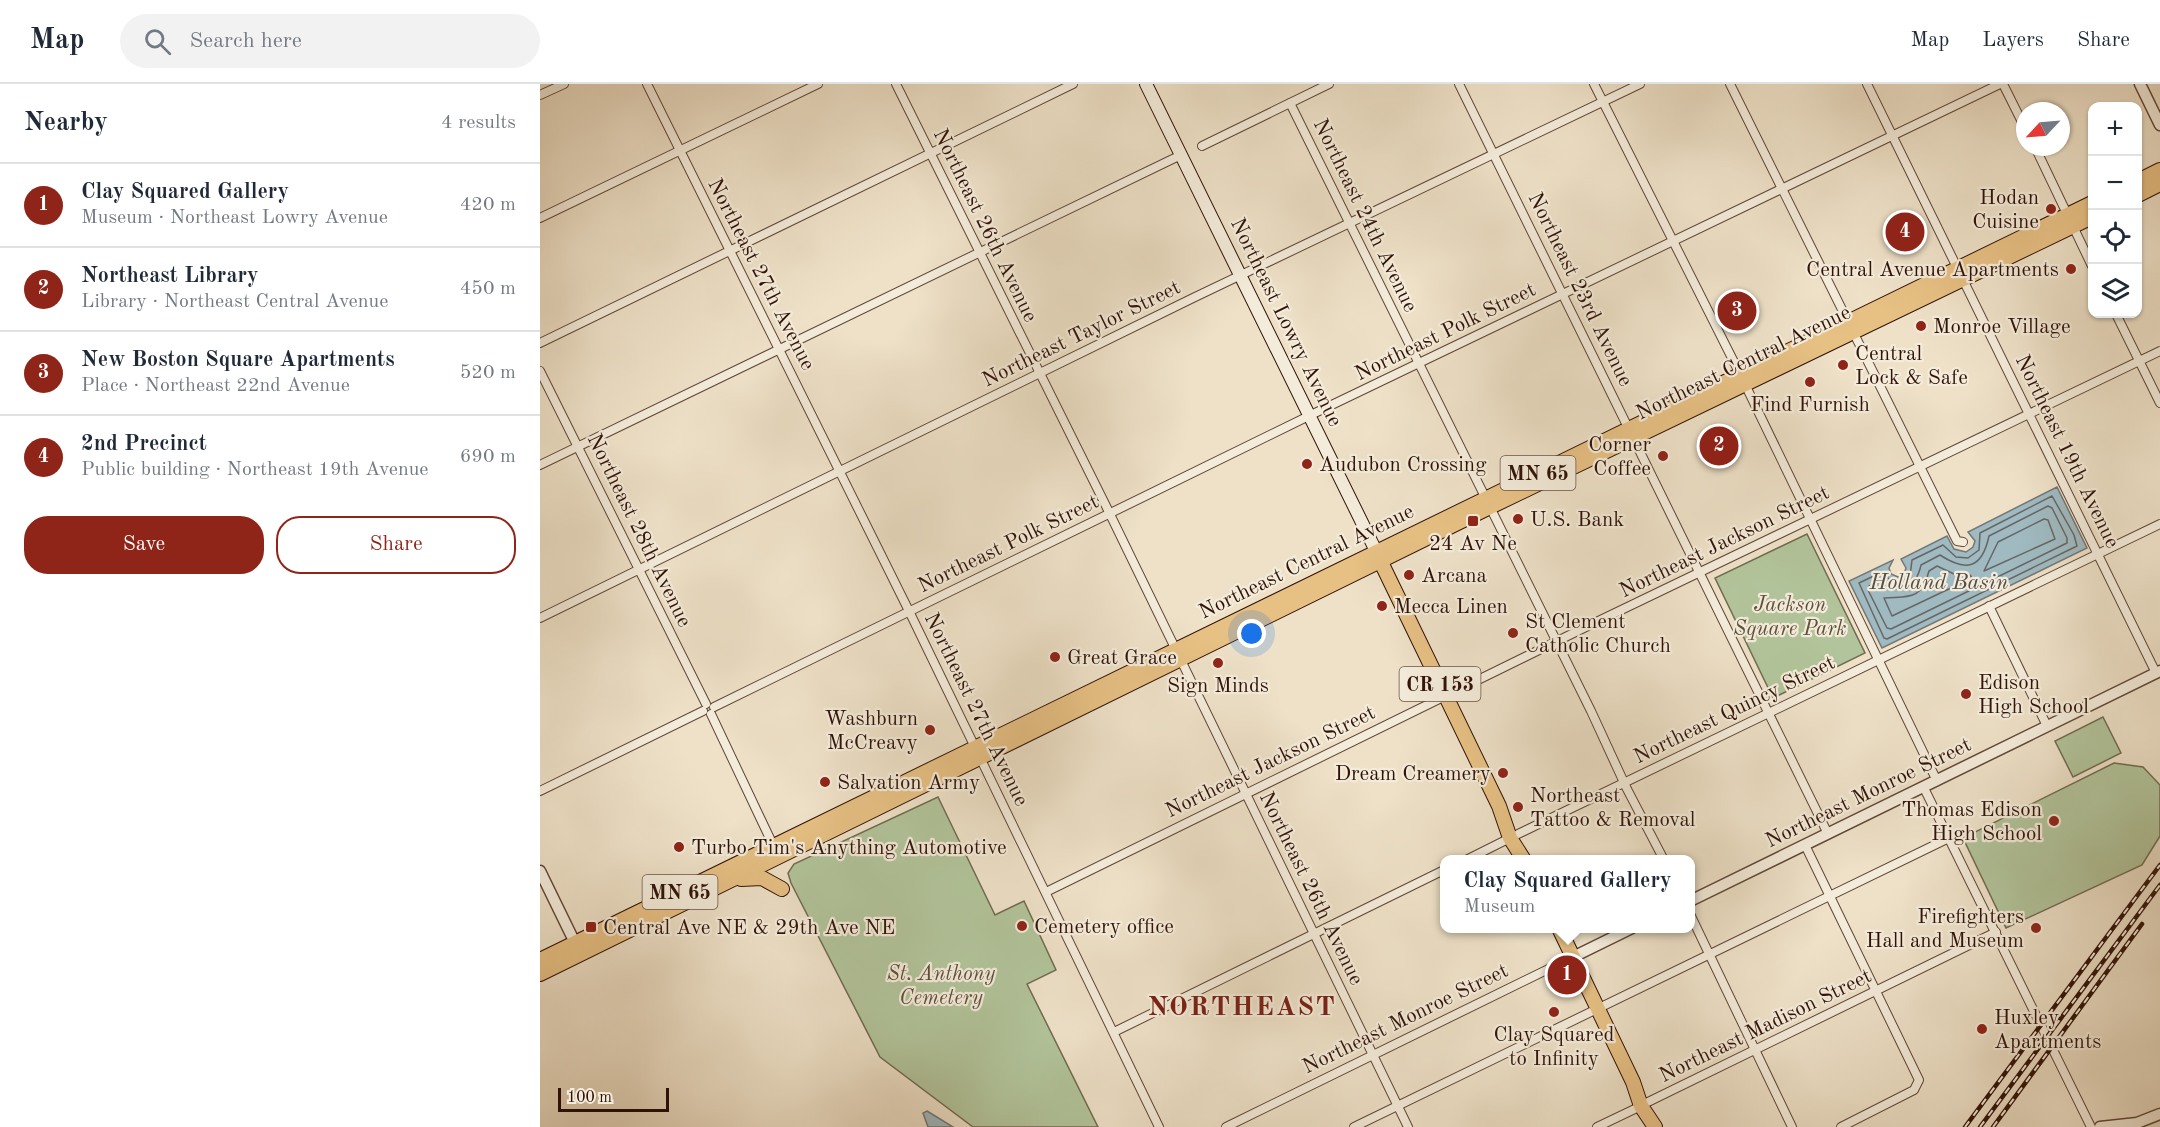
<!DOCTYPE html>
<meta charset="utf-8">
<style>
:root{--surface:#fff;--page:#f2f2f3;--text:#1f2937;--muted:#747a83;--line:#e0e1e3;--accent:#8f2418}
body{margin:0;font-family:"Old Standard TT",serif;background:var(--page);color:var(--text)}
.controls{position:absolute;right:18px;top:18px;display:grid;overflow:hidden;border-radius:12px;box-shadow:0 2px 4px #0004}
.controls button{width:54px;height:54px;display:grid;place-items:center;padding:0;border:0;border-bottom:2px solid var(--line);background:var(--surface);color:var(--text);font:30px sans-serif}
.compass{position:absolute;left:1476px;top:18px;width:54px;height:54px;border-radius:50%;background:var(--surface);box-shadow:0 2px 4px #0004;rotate:244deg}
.scale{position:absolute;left:18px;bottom:15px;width:111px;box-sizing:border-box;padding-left:6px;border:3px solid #301207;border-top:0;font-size:16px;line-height:21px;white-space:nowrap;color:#301207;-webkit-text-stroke:4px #f4ecdb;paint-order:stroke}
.you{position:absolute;left:712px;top:550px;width:21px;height:21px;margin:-15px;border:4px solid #fff;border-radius:50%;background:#1a73e8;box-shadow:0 0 0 9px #1a73e833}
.badge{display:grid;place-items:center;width:39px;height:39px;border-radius:50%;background:var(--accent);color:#fff;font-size:20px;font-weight:700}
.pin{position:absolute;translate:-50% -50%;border:3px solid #fff;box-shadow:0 2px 6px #0006}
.popup{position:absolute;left:900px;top:771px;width:255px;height:78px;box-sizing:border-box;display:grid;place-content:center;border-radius:12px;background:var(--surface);filter:drop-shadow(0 2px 4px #0005);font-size:20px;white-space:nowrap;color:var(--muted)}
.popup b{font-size:22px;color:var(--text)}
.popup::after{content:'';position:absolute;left:50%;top:100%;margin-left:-12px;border:12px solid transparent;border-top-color:var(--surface)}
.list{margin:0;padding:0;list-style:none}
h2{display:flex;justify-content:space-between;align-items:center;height:78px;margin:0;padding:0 24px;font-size:26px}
h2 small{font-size:20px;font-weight:400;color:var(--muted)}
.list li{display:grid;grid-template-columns:39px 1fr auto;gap:18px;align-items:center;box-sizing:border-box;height:84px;padding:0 24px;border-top:2px solid var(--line)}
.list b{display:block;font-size:22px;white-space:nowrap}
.list p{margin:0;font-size:20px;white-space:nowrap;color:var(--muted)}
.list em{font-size:20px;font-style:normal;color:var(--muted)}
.actions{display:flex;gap:12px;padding:18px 24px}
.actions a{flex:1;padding:14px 0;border:2px solid var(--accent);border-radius:24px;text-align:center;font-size:21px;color:var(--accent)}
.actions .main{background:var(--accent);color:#fff}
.icon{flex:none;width:33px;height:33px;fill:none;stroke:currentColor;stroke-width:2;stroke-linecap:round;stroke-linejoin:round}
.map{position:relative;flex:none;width:1620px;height:1043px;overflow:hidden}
header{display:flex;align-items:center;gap:36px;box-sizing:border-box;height:84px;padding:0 30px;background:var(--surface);border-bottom:2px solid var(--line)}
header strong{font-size:28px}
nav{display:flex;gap:33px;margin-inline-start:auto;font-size:21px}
.search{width:420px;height:54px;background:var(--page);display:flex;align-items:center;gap:15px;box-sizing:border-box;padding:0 21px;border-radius:33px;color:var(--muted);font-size:22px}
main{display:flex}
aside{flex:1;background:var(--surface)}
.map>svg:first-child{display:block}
.green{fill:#b2c49b;stroke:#716b51;stroke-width:1.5}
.water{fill:#9fbac1;stroke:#737777;stroke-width:1.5}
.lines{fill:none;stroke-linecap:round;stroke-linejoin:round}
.shore{stroke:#686664;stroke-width:1.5}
.minor-casing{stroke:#604637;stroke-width:10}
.tertiary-casing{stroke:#604637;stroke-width:13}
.secondary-casing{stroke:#301207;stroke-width:14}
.primary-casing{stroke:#301207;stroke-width:16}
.minor{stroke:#f4ecdb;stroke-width:8}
.tertiary{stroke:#f4ecdb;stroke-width:10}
.secondary{stroke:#f4ecdb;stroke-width:12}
.primary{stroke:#e7c084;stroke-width:14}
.rail-casing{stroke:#301207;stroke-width:4.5}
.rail{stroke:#f4ecdb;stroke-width:2;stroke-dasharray:7;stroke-linecap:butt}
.poi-dot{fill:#8f2418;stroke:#f4ecdb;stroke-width:2}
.labels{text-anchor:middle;stroke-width:4.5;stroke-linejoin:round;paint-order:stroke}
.shield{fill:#f4ecdb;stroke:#6b5347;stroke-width:1.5}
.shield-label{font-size:20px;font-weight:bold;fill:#301207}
.poi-label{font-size:21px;fill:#301207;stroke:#f4ecdb;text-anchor:start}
.street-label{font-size:21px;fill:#301207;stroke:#f4ecdb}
.park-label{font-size:21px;font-style:italic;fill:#5e503b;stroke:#f4ecdb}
.water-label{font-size:22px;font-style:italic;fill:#574d48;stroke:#f4ecdb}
.district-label{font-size:27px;font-weight:bold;letter-spacing:1.5px;fill:#7a1f14;stroke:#f4ecdb}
</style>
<header>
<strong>Map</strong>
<div class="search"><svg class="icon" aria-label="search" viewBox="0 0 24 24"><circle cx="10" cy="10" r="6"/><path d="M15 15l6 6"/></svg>Search here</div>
<nav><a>Map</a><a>Layers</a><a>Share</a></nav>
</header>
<main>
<aside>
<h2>Nearby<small>4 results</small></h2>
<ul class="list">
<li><span class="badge">1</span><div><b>Clay Squared Gallery</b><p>Museum · Northeast Lowry Avenue</p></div><em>420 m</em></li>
<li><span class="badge">2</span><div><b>Northeast Library</b><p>Library · Northeast Central Avenue</p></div><em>450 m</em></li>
<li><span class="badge">3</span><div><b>New Boston Square Apartments</b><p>Place · Northeast 22nd Avenue</p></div><em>520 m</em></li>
<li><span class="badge">4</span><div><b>2nd Precinct</b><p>Public building · Northeast 19th Avenue</p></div><em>690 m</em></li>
</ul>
<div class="actions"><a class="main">Save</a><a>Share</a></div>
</aside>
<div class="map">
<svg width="1620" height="1043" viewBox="0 0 1620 1043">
<rect width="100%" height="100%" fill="#eee1c8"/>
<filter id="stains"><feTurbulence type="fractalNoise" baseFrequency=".00333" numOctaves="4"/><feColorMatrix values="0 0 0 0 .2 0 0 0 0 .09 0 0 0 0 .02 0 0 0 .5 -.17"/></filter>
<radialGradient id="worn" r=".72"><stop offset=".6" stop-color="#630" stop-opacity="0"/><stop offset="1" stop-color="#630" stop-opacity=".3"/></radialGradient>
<g class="green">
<path d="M1267,450l58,119 -92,45 -58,-120z"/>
<path d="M1563,633l18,36 -48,24 -18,-36z"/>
<path d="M1574,679l29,4 17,18v51l-18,29 -136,63 -43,-90z"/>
<path d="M398,713l57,118 29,-14 32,69 -29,14 71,143h-125l-93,-70 -89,-174 -3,-10 6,-9z"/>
</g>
<g class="water">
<path d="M1517,403l30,61 -205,100 -33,-67 44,-21 -4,8 2,6 7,3 6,-3 2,-6 -5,-9 46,-23 7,13 12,3 7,-5 2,-6 -7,-9z"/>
<path d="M387,1027l26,16h-25l-5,-14z"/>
</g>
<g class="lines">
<g class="shore">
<path d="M1512,412l22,39 3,11 -190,93 -3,-1 -25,-55 23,-11 7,7 12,3 9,-6 2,-16 31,-15 13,12 12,1 11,-8 1,-17z"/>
<path d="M1508,422l4,2 15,30v5l-176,86 -4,-1 -19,-38 1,-4 10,-4c20,14 37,6 42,-17l19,-10c26,17 42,14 49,-19z"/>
<path d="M1504,435l4,1 7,19 -71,32 14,-29z"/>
<path d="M1397,482l17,8 16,1 2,3 -80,38 -8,-18c25,-2 37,3 45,-27z"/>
</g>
<g class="minor-casing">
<g id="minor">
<path d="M107,0l262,527 250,516"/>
<path d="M356,0l210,422 302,621"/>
<path d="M919,0l369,750"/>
<path d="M1054,0l147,292 196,405"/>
<path d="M1190,0l227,457 6,1"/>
<path d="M1327,0l289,589"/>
<path d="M1463,0l22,44"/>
<path d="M0,11l24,-11"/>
<path d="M750,19l301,608 36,78 37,71"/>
<path d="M662,62l127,-62"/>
<path d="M1495,63l57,119"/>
<path d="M0,134l278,-134"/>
<path d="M1576,230l44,89"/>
<path d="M0,259l533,-259"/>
<path d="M0,287l166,333"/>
<path d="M0,381l641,-310"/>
<path d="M1449,522l58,120"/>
<path d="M0,534l653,-320 447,-214"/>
<path d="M174,623l603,-295 683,-328"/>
<path d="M171,630l62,131"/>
<path d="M1384,704l167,339"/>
<path d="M0,707l163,-80"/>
<path d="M978,750l642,-310"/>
<path d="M1265,761l114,235 -5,10 -73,37"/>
<path d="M926,776l44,-22"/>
<path d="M506,808l544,-267 570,-274"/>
<path d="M1150,830l102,213"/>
<path d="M574,948l330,-162"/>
<path d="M1108,1018l348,-170"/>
<path d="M686,1043l347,-170"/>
<path d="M814,1043l595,-289"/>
<path d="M1057,1043l44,-21"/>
</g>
</g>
<g class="tertiary-casing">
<g id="tertiary">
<path d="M1600,0l20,41"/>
<path d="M0,787l38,78"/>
<path d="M1150,817l470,-230"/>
<path d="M1033,873l59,-29"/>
<path d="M1560,1043l37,-4 23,-9"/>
</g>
</g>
<g class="secondary-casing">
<path id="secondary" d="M606,0l230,467"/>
</g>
<g class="primary-casing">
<g id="primary">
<path d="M1598,97l22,-11"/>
<path d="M1598,111l22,-11"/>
<path d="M838,472l121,250 11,32 14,22"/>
<path d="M201,795l21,-1 20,11"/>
<path d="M1019,844l74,154 8,24 14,21"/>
<path d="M0,876l1552,-757"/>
<path d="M0,890l950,-467 602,-290"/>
</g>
</g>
<use href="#minor" class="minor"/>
<use href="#tertiary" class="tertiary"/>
<use href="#secondary" class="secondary"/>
<use href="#primary" class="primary"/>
<g class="rail-casing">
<g id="rail">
<path d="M1425,1043l195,-262"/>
<path d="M1440,1043l180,-242"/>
<path d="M1453,1043l149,-203"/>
</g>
</g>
<use href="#rail" class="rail"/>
</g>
<g class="poi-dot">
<circle cx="1511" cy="125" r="6"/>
<circle cx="1531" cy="185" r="6"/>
<circle cx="1381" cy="242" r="6"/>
<circle cx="1303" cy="281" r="6"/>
<circle cx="1270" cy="298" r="6"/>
<circle cx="1123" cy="372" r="6"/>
<circle cx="767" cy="380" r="6"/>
<circle cx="978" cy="435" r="6"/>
<rect x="927" y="431" width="12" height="12" rx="3"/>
<circle cx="869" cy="491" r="6"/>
<circle cx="842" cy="522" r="6"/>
<circle cx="973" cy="549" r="6"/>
<circle cx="515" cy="573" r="6"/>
<circle cx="678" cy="579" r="6"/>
<circle cx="1426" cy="610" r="6"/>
<circle cx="390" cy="646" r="6"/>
<circle cx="963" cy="689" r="6"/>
<circle cx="285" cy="698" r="6"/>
<circle cx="978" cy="723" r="6"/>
<circle cx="1514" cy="737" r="6"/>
<circle cx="139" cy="763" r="6"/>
<circle cx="482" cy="842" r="6"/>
<rect x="45" y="837" width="12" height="12" rx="3"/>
<circle cx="1496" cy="844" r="6"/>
<circle cx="1014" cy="928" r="6"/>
<circle cx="1442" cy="945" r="6"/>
</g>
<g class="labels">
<g class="shield">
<rect x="960.5" y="372" width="75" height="34" rx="4.5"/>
<rect x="859.5" y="583" width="81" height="34" rx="4.5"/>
<rect x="102.5" y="791" width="75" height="34" rx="4.5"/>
</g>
<g class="shield-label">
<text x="998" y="396">MN 65</text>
<text x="900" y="607">CR 153</text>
<text x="140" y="815">MN 65</text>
</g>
<g class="poi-label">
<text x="1499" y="120" text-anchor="end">Hodan<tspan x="1499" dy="24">Cuisine</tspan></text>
<text x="1519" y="192" text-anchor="end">Central Avenue Apartments</text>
<text x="1393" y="249">Monroe Village</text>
<text x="1315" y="276">Central<tspan x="1315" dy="24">Lock &amp; Safe</tspan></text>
<text x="1270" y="327" text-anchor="middle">Find Furnish</text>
<text x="1111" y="367" text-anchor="end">Corner<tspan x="1111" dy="24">Coffee</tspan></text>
<text x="779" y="387">Audubon Crossing</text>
<text x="990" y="442">U.S. Bank</text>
<text x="933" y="466" text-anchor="middle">24 Av Ne</text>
<text x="881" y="498">Arcana</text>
<text x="854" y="529">Mecca Linen</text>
<text x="985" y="544">St Clement<tspan x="985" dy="24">Catholic Church</tspan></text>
<text x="527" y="580">Great Grace</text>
<text x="1438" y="605">Edison<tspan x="1438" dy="24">High School</tspan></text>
<text x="678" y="608" text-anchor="middle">Sign Minds</text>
<text x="378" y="641" text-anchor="end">Washburn<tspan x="378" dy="24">McCreavy</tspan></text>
<text x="951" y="696" text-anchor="end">Dream Creamery</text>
<text x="297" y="705">Salvation Army</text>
<text x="990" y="718">Northeast<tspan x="990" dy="24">Tattoo &amp; Removal</tspan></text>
<text x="1502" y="732" text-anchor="end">Thomas Edison<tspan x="1502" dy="24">High School</tspan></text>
<text x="151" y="770">Turbo Tim's Anything Automotive</text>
<text x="1484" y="839" text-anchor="end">Firefighters<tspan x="1484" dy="24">Hall and Museum</tspan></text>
<text x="494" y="849">Cemetery office</text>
<text x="63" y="850">Central Ave NE &amp; 29th Ave NE</text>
<text x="1454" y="940">Huxley<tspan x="1454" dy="24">Apartments</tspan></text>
<text x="1014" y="957" text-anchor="middle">Clay Squared<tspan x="1014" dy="24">to Infinity</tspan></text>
</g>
<g class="street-label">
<text transform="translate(826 131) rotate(64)" y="7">Northeast 24th Avenue</text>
<text transform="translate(446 141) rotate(64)" y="7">Northeast 26th Avenue</text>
<text transform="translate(222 190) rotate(63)" y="7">Northeast 27th Avenue</text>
<text transform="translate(1041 205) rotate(64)" y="7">Northeast 23rd Avenue</text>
<text transform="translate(747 238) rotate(64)" y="7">Northeast Lowry Avenue</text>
<text transform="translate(905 247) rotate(-26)" y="7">Northeast Polk Street</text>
<text transform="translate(541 249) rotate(-26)" y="7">Northeast Taylor Street</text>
<text transform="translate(1203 278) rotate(-26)" y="7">Northeast Central Avenue</text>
<text transform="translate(1528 367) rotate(64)" y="7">Northeast 19th Avenue</text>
<text transform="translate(100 446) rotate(64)" y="7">Northeast 28th Avenue</text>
<text transform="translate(1184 457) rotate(-26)" y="7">Northeast Jackson Street</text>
<text transform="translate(468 459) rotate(-26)" y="7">Northeast Polk Street</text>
<text transform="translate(766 477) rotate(-26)" y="7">Northeast Central Avenue</text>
<text transform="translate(437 625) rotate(64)" y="7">Northeast 27th Avenue</text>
<text transform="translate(1194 625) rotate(-26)" y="7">Northeast Quincy Street</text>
<text transform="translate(730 677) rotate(-26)" y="7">Northeast Jackson Street</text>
<text transform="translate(1328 708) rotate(-26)" y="7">Northeast Monroe Street</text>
<text transform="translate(772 804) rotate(64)" y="7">Northeast 26th Avenue</text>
<text transform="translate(865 934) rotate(-26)" y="7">Northeast Monroe Street</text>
<text transform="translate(1225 941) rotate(-26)" y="7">Northeast Madison Street</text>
</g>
<g class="park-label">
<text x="1250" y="527">Jackson<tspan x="1250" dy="24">Square Park</tspan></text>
<text x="401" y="896">St. Anthony<tspan x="401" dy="24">Cemetery</tspan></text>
</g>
<g class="water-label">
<text x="1399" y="505">Holland Basin</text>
</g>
<g class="district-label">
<text x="702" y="931">NORTHEAST</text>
</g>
</g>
<rect width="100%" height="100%" filter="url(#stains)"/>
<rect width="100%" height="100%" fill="url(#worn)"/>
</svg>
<div class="controls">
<button>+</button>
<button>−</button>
<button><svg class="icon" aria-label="locate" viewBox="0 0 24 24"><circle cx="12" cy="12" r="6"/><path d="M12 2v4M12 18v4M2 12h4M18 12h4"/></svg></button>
<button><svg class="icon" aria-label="layers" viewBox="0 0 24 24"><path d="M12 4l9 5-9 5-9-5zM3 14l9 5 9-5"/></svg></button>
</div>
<svg class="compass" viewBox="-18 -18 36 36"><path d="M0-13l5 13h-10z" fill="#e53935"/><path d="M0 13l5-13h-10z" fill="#747a83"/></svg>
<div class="scale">100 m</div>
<div class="you"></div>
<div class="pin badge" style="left:1027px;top:891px">1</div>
<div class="popup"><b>Clay Squared Gallery</b>Museum</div>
<div class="pin badge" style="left:1179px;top:362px">2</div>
<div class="pin badge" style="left:1197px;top:227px">3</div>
<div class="pin badge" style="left:1365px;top:148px">4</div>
</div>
</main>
